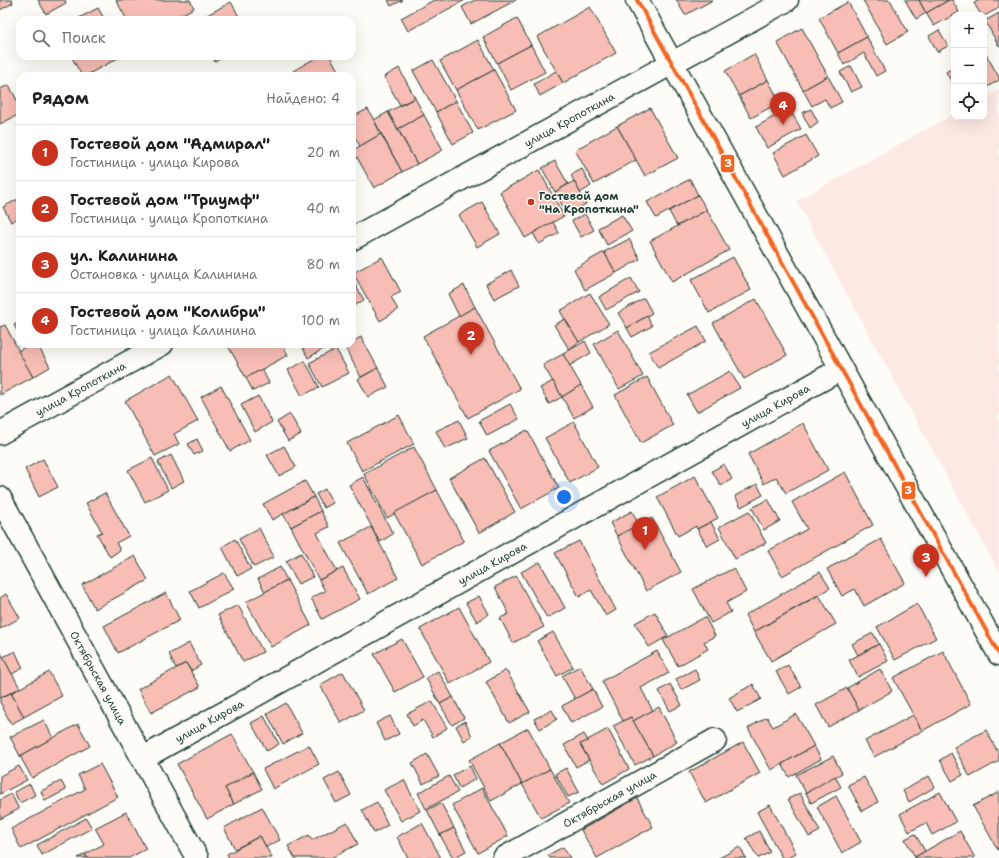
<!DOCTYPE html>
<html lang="ru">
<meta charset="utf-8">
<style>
:root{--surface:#fff;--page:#f6f6f6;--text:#202124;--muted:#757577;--line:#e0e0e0;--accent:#c8321e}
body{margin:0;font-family:"Shantell Sans",sans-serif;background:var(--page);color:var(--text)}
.controls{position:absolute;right:12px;top:12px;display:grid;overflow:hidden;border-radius:8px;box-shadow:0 4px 16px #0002}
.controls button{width:36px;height:36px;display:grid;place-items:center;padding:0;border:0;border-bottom:1px solid var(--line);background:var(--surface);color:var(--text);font:20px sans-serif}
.you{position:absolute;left:564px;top:497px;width:14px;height:14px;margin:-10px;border:3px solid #fff;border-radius:50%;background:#1a73e8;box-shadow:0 0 0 6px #1a73e833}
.badge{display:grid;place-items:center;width:26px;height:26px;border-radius:50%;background:var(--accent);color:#fff;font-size:13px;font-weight:700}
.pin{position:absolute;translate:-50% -33px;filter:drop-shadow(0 1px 2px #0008)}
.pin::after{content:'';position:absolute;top:21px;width:14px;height:12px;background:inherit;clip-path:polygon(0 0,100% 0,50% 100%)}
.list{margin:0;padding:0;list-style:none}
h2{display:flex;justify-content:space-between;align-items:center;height:52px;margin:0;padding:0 16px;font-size:17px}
h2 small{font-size:13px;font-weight:400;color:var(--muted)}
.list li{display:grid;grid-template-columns:26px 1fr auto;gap:12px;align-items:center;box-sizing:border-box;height:56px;padding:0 16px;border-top:1px solid var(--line)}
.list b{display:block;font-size:15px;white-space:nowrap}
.list p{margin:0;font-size:13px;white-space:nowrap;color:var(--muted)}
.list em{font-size:13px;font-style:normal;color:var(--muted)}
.icon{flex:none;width:22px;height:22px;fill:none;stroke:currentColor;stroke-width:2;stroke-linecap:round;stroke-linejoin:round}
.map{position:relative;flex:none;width:999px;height:858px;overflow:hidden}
.search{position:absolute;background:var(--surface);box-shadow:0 4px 16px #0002;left:16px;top:16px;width:340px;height:44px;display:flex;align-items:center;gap:10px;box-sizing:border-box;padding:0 14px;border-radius:12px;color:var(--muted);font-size:15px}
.panel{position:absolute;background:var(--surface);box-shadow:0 4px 16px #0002;left:16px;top:72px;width:340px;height:276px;border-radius:12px}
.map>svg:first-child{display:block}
.built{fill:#fce9e3}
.building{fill:#f8bdb4;stroke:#1f3d34}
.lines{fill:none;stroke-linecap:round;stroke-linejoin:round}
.minor-casing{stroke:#1f3d34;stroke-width:25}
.minor{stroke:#fdfcf7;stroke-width:22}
.bus-1-casing{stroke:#fdfcf7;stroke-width:7}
.bus-1{stroke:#f26522;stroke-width:4}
.poi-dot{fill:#c8321e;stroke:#fdfcf7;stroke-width:1.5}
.labels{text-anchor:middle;stroke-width:3;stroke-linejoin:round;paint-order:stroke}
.street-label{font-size:11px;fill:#1f3d34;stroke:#fdfcf7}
.poi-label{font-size:11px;font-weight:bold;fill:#1f3d34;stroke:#fdfcf7;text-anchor:start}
.line-badge{stroke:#fdfcf7;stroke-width:1.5}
.badge-label{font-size:11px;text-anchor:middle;font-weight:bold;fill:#fff}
</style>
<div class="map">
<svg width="999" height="858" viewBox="0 0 999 858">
<rect width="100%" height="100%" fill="#fdfcf7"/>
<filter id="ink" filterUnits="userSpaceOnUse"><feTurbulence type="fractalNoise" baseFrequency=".025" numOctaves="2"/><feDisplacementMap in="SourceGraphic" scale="8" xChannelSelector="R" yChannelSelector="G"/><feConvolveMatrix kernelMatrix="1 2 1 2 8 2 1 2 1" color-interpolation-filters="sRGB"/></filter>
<g filter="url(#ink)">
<path class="built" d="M999,90v482l-203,-371 158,-87v3h30v-19z"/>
<g class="building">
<path d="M0,0h12l1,3 -13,7z"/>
<path d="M38,0h27l1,3 -20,11z"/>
<path d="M116,0h74l4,8 -23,12h-44z"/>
<path d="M388,0h15l-12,6z"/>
<path d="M434,0h31l-57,31 -7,-13z"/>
<path d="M475,0h41l-45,24 -9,-17z"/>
<path d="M676,0h37l-28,15z"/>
<path d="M863,0h27l18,32 -21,12z"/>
<path d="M905,0h14l7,13 -10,6z"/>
<path d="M919,0h30l-23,13z"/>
<path d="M949,0h3l7,12 -25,14 -8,-13z"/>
<path d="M980,0h19v8l-15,8v-1h-3l-7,-12z"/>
<path d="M231,2l10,18h-43z"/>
<path d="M848,2l19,35 -29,16 -19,-35z"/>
<path d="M590,7l26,46 -53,30 -26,-46z"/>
<path d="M98,8l7,12h-30z"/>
<path d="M999,13v33l-14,-25z"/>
<path d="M517,18l14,27 -34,18 -14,-26z"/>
<path d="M802,28l26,48 -25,14 -26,-48z"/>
<path d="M939,30l9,16 -11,6 -8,-16z"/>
<path d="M867,37l18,34 -9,5 -12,-23 -20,12 -6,-12z"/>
<path d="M478,40l16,30 -38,20 -16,-29z"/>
<path d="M531,45l14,27 -34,18 -14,-27z"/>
<path d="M984,51l15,26v3l-15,9z"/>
<path d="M754,54l14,26 -29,16 -14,-25z"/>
<path d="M71,56h51l-37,20h-3z"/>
<path d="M212,56h13l-10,6z"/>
<path d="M319,56h11l11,20h-45l-3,-5z"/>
<path d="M433,60l23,41 -20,11 -23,-41z"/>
<path d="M851,66l11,21 -11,5 -11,-20z"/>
<path d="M954,67v20l-8,-15z"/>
<path d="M399,68l16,30 -15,7 -16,-28z"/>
<path d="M494,70l22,40 -38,20 -22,-40z"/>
<path d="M556,71l7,12 -23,13 -6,-12z"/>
<path d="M828,76l14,26 -12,6 -5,-9 -13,7 -9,-16z"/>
<path d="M768,80l12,22 -29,16 -12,-22z"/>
<path d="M9,85l11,21v8l-20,10v-35z"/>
<path d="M415,98l9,17 -26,14 -10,-17z"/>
<path d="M456,101l17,32 -20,11 -17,-32z"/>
<path d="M650,108l28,50 -33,18 -28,-50z"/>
<path d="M789,108l12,21 -34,19 -11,-21z"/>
<path d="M368,109l13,25 -21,12 -8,-14v-15z"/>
<path d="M811,109l7,13 -8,6 -8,-15z"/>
<path d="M388,112l29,52 -15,8 -28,-52z"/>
<path d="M424,115l19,35 -26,14 -19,-35z"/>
<path d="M617,126l19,34 -42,24 -19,-34z"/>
<path d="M381,134l21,38 -28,16 -21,-38z"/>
<path d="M806,135l12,21 -33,19 -12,-22z"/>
<path d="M555,161l13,23 -13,8 -13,-24z"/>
<path d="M582,169l9,17 -11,7 -9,-18z"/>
<path d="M539,170l25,46 -39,22 -25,-46z"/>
<path d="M690,179l8,16 -42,23 -9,-16z"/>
<path d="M574,181l12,23 -19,10 -12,-22z"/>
<path d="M698,195l9,15 -30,16 -8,-15z"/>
<path d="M20,198v19l-9,5 -8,-15z"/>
<path d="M482,202l18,32 -23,13 -18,-32z"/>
<path d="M707,210l22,40 -57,32 -22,-41z"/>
<path d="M585,214l9,16 -13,7 -9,-16z"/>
<path d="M622,215l10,16 -25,14 -9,-17z"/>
<path d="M553,222l6,11 -20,11 -6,-11z"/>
<path d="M629,239l11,20 -24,14 -12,-21z"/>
<path d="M604,252l12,21 -31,17 -11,-21z"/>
<path d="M382,257l19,35 -10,5 7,13 -18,11 -27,-48z"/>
<path d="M733,257l18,33 -42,23 -18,-33z"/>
<path d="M511,270l8,16 -25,13 -8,-15z"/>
<path d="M631,278l8,14 -33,18 -7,-13z"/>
<path d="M352,279l12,21 -12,7z"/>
<path d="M464,285l11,22 -16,9 -11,-22z"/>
<path d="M590,293l19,31 -30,18 -19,-31z"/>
<path d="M644,298l8,15 -25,15 -9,-15z"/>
<path d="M756,299l31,56 -43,24 -31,-56z"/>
<path d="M475,307l45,82 -52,29 -45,-82z"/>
<path d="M647,316l5,10 -20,11 -5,-9z"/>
<path d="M565,319l14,23 -10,7 -15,-24z"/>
<path d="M20,322v14l-6,-11z"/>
<path d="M5,325l28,52 -33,18v-68z"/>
<path d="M698,326l8,15 -48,27 -9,-16z"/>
<path d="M618,330l25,46 -24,13 -25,-45z"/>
<path d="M361,337l17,31 -17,9 -17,-31 4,-2h4v-2z"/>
<path d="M585,341l6,12 -22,13 -6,-12z"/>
<path d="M30,344h7l13,23 -17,10 -15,-26z"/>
<path d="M227,344h55l6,11 -42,23z"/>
<path d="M301,344h26l1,2 -20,12z"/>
<path d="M336,349l13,24 -27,14 -13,-24z"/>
<path d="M563,354l18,31 -19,12 -19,-32z"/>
<path d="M305,361l14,26 -17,9 -14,-26z"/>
<path d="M378,368l10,19 -20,10 -10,-18z"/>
<path d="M262,369l7,14 -16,8 -7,-13z"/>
<path d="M730,371l10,17 -43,24 -10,-17z"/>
<path d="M172,374l26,47 -24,13 5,10 -24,12 -30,-55z"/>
<path d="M647,377l26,48 -32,18 -26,-48z"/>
<path d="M553,381l9,16 -13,7 -9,-16z"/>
<path d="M581,385l12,22 -19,11 -12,-21z"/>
<path d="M221,386l29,54 -20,11 -29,-54z"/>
<path d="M258,396l14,26 -17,10 -14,-27z"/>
<path d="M510,404l9,15 -32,17 -8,-15z"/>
<path d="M290,414l11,20 -13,7 -11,-19z"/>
<path d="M399,415l15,29 -52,27 -15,-28z"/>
<path d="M459,420l9,18 -23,11 -9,-18z"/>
<path d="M574,422l24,45 -28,16 -25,-45z"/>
<path d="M803,423l25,47 -42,23 -10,-16 -12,7 -16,-30z"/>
<path d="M527,430l32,58 -38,21 -32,-58z"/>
<path d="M197,439l6,12 -9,4 -6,-11z"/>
<path d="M284,446l12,21 -17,9 -12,-21z"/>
<path d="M414,447l23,43 -50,28 -23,-44z"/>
<path d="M171,455l13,26 -13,7 -13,-26z"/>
<path d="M152,458l16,32 -23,12 -17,-32z"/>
<path d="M485,458l30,54 -36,21 -30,-55z"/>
<path d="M43,459l15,28 -19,10 -14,-28z"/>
<path d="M724,464l8,15 -11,7 -9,-15z"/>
<path d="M845,472l28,53 -91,51 -14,-25 39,-22 -15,-27z"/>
<path d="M695,476l23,42 -21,11 -1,-3 -18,10 -21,-39z"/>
<path d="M363,477l30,57 -13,8 -31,-57z"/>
<path d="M305,481l9,16 -42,23 -9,-16z"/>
<path d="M757,484l6,11 -22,12 -6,-11z"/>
<path d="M325,489l8,14 -9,5 -8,-14z"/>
<path d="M437,490l27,51 -42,23 -28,-51z"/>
<path d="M105,493l24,43 -13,7 4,7 -10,7 -13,-23 5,-2 -16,-29z"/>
<path d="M314,497l7,14 -30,16 -8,-13z"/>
<path d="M768,499l12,22 -16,9 -12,-22z"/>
<path d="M321,511l8,16 -12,6 20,38 -18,9 -28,-53z"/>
<path d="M632,511l7,14 -22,11 -7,-13z"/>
<path d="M749,511l17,32 -31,16 -16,-32z"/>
<path d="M652,518l29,54 -35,19 -29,-55z"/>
<path d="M711,522l9,17 -13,7 -10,-17z"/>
<path d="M371,527l27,51 -30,16 -28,-51z"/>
<path d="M259,528l15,29 -20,10 -15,-28z"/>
<path d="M235,539l16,30 -14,7 -15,-29z"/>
<path d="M881,539l24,44 -41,23 -9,-17 -13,7 -15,-27z"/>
<path d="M579,541l37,69 -10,6 -15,-26 -12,7 -24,-44z"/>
<path d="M301,553l12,24 -15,7 -12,-23z"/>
<path d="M135,556l13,24 -53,29 -13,-24z"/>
<path d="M540,562l25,46 -18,10 -26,-46z"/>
<path d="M280,567l7,13 -22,12 -7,-13z"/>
<path d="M343,568l17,31 -38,20 -11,-21 14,-7 -6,-11z"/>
<path d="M734,568l12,24 -20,11 5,9 -20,11 -18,-34z"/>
<path d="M820,572l10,16 -76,44 -9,-17z"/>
<path d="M224,573l10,16 -35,19 -9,-17z"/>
<path d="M516,576l28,51 -31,16 -13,-25 9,-4 -14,-27z"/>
<path d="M287,580l24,45 -40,22 -25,-45z"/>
<path d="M166,593l14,27 -62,33 -14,-27z"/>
<path d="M6,594l14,24 -20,11v-31z"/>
<path d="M819,595l17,29 -65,37 -17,-29z"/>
<path d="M479,596l10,18 -12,8 -11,-19z"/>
<path d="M917,604l19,34 -41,22 -18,-33z"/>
<path d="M238,605l25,47 -20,10 -25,-47z"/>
<path d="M459,607l30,55 -39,22 -30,-55z"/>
<path d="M655,612l13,24 -19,11 -14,-24z"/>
<path d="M705,617l10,19 -11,6 4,7 -30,17 -15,-26z"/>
<path d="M553,632l20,35 -16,9 -20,-35z"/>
<path d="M873,633l6,11 -21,11 -6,-11z"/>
<path d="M402,639l21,38 -28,15 -21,-38z"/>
<path d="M189,643l12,22 -10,6 -5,-8 -10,5 -7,-14z"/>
<path d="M879,644l9,17 -30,16 -9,-17z"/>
<path d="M0,651l20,37 -20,10z"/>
<path d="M15,651l8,17 -11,6 -9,-17z"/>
<path d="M657,651l12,22 -28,15 12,23 -20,10 -2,-4 -8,4 -21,-40z"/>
<path d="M943,651l28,53 -49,27 -29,-53z"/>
<path d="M186,663l14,24 -49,26 -13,-24z"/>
<path d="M788,665l13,22 -12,7 -13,-22z"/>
<path d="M580,666l13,23 -18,10 -13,-23z"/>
<path d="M695,669l5,11 -19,10 -5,-11z"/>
<path d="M880,669l12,22 -33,19 -12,-22z"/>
<path d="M506,670l24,42 -21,11 -23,-41z"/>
<path d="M438,671l15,26 -13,7 -14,-26z"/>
<path d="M49,672l13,24 -38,21 -13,-24z"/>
<path d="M343,672l21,38 -23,13 -21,-38z"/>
<path d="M670,684l12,21 -12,6 -11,-20z"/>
<path d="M753,684l8,15 -24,13 -8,-14z"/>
<path d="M847,688l12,22 -31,17 -12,-22z"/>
<path d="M593,689l9,18 -31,16 -9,-17z"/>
<path d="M11,693l13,24 -13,7 -11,-22v-4z"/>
<path d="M453,697l11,21 -12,7 -12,-21z"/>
<path d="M432,701l15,27 -14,9 -10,-17 -10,6 -6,-12z"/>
<path d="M286,703l16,30 -19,11 -16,-30z"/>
<path d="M659,707l18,35 -24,14 -20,-35z"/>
<path d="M552,710l5,9 -17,10 -6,-10z"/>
<path d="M796,714l18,32 -43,24 -23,-42 19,-11 6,10z"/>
<path d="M913,715l9,16 -48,26 -9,-16z"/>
<path d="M264,716l15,28 -12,7 -16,-28z"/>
<path d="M390,716l9,18 -14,7 -9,-18z"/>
<path d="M631,717l22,39 -18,9 -22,-39z"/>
<path d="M44,720l9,18 -33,18 -10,-19z"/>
<path d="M465,721l7,15 -8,5 -8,-15z"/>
<path d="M78,724l12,22 -58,32 -12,-22z"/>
<path d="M528,728l22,41 -28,15 -22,-41z"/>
<path d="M608,729l21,40 -26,15 -23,-40z"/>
<path d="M986,730l13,24v7l-29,16 -16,-30z"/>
<path d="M232,734l21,38 -28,16 9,16 -27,15 -30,-55z"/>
<path d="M584,734l4,7 -8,3 9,16 -13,7 -12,-22z"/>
<path d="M743,742l17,31 -54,30 -17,-31z"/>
<path d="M500,743l22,41 -31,17 -22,-41z"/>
<path d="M309,745l10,19 -46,25 -10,-20z"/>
<path d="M814,746l7,13 -32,18 -7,-13z"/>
<path d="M951,753l12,22 -11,6 -12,-21z"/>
<path d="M427,754l12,22 -16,8 -11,-21z"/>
<path d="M833,756l9,17 -36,20 -10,-18z"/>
<path d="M100,764l18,33 -97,52 -10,-20 74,-40 -7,-14z"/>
<path d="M19,766l8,14 -27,14v-18z"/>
<path d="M470,766l6,13 -17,9 -6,-13z"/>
<path d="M566,768l13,24 -11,5 -13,-23z"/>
<path d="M550,769l19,34 -28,15 -19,-34z"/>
<path d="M253,772l9,17 -28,15 -9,-16z"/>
<path d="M339,772l12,23 -15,8 -12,-23z"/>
<path d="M449,776l9,16 -32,17 -8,-16z"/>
<path d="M835,776l6,11 -30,16 -5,-10z"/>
<path d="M929,776l6,11 -26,15 -6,-11z"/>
<path d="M864,777l14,25 -16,9 -14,-26z"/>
<path d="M404,780l16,31 -19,10 -17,-31z"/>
<path d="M61,781l5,9 -21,11 -4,-10z"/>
<path d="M30,784l5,11 -15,8 -6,-11z"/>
<path d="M482,788l26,48 -30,17 -26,-48z"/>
<path d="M940,792l16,30 -24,13 -6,-12 -17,9 -9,-18z"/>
<path d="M999,792v58h-1l-25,-44z"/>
<path d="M800,793l20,38 -11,6 -21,-38z"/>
<path d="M11,794l8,15 -19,10v-19z"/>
<path d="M836,796l25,46 -19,11 -25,-46z"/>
<path d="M637,798l16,29 -56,31 -16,-28z"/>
<path d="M377,802l11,23 -14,8 -12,-23z"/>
<path d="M441,803l13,25 -14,7 -13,-25z"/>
<path d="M770,805l26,48 -8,5h-6l-25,-46z"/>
<path d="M262,807l18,33 -14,7 -6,-11 -25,13 -11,-21z"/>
<path d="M126,812l20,37 -17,9h-42l-2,-4 19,-10 -9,-16z"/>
<path d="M86,818l6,10 -50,27 -5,-10z"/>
<path d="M347,822l11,22 -27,14h-36l-7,-12 21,-11 3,5z"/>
<path d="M422,823l19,35h-33l-11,-21z"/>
<path d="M454,828l12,23 -13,7 -13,-23z"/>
<path d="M759,831l11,21 -11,6h-1l-12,-20z"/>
<path d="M960,831l15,27h-60v-1z"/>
<path d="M915,834l10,17 -10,6 -10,-18z"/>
<path d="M260,836l12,22h-43l-2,-4z"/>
<path d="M563,847l7,11h-20l-2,-3z"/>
<path d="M740,847l6,11h-27z"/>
<path d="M85,854l2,4h-9z"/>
</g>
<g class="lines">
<g class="minor-casing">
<g id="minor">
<path d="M637,0l362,654"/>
<path id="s1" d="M352,239l435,-239"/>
<path id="s2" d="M0,433l162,-89"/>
<path id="s3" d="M0,498l197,360"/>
<path id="s4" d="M143,758l698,-389"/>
<path id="s5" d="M504,858l211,-118"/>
</g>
</g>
<use href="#minor" class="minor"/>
<g class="bus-1-casing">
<path id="bus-1" d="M637,0l362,654"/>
</g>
<use href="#bus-1" class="bus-1"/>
</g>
</g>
<circle class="poi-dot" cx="531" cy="202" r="4"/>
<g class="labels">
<g class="street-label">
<text dy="4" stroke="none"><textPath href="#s1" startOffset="248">улица Кропоткина</textPath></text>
<text dy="4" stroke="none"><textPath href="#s2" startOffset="92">улица Кропоткина</textPath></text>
<text dy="4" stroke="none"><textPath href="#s4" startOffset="724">улица Кирова</textPath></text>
<text dy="4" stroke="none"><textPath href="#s4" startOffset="400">улица Кирова</textPath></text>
<text dy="4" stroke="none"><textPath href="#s3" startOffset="205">Октябрьская улица</textPath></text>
<text dy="4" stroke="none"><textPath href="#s4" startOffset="76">улица Кирова</textPath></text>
<text dy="4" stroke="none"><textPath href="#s5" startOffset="121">Октябрьская улица</textPath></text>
</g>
<g class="poi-label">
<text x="539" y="200">Гостевой дом<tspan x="539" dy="13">"На Кропоткина"</tspan></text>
</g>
</g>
<g class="line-badge">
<rect x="720" y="154" width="15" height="19" rx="4" fill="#f26522"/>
<rect x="901" y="481" width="15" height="19" rx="4" fill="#f26522"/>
</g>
<g class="badge-label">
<text x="728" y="167">3</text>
<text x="908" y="494">3</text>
</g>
</svg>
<div class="controls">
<button>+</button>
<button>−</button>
<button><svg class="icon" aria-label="locate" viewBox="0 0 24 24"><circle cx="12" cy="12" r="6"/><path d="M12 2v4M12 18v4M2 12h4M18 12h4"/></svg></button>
</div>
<div class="you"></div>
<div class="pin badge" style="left:645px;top:550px">1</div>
<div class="pin badge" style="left:471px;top:355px">2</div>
<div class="pin badge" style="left:926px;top:577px">3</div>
<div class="pin badge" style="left:783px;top:125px">4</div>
<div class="search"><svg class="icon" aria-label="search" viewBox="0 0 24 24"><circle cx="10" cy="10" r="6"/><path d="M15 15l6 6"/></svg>Поиск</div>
<section class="panel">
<h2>Рядом<small>Найдено: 4</small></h2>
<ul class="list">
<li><span class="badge">1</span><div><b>Гостевой дом &quot;Адмирал&quot;</b><p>Гостиница · улица Кирова</p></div><em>20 m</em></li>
<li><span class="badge">2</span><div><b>Гостевой дом &quot;Триумф&quot;</b><p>Гостиница · улица Кропоткина</p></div><em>40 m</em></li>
<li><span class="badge">3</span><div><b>ул. Калинина</b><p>Остановка · улица Калинина</p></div><em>80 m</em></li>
<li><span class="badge">4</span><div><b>Гостевой дом &quot;Колибри&quot;</b><p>Гостиница · улица Калинина</p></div><em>100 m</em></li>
</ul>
</section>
</div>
